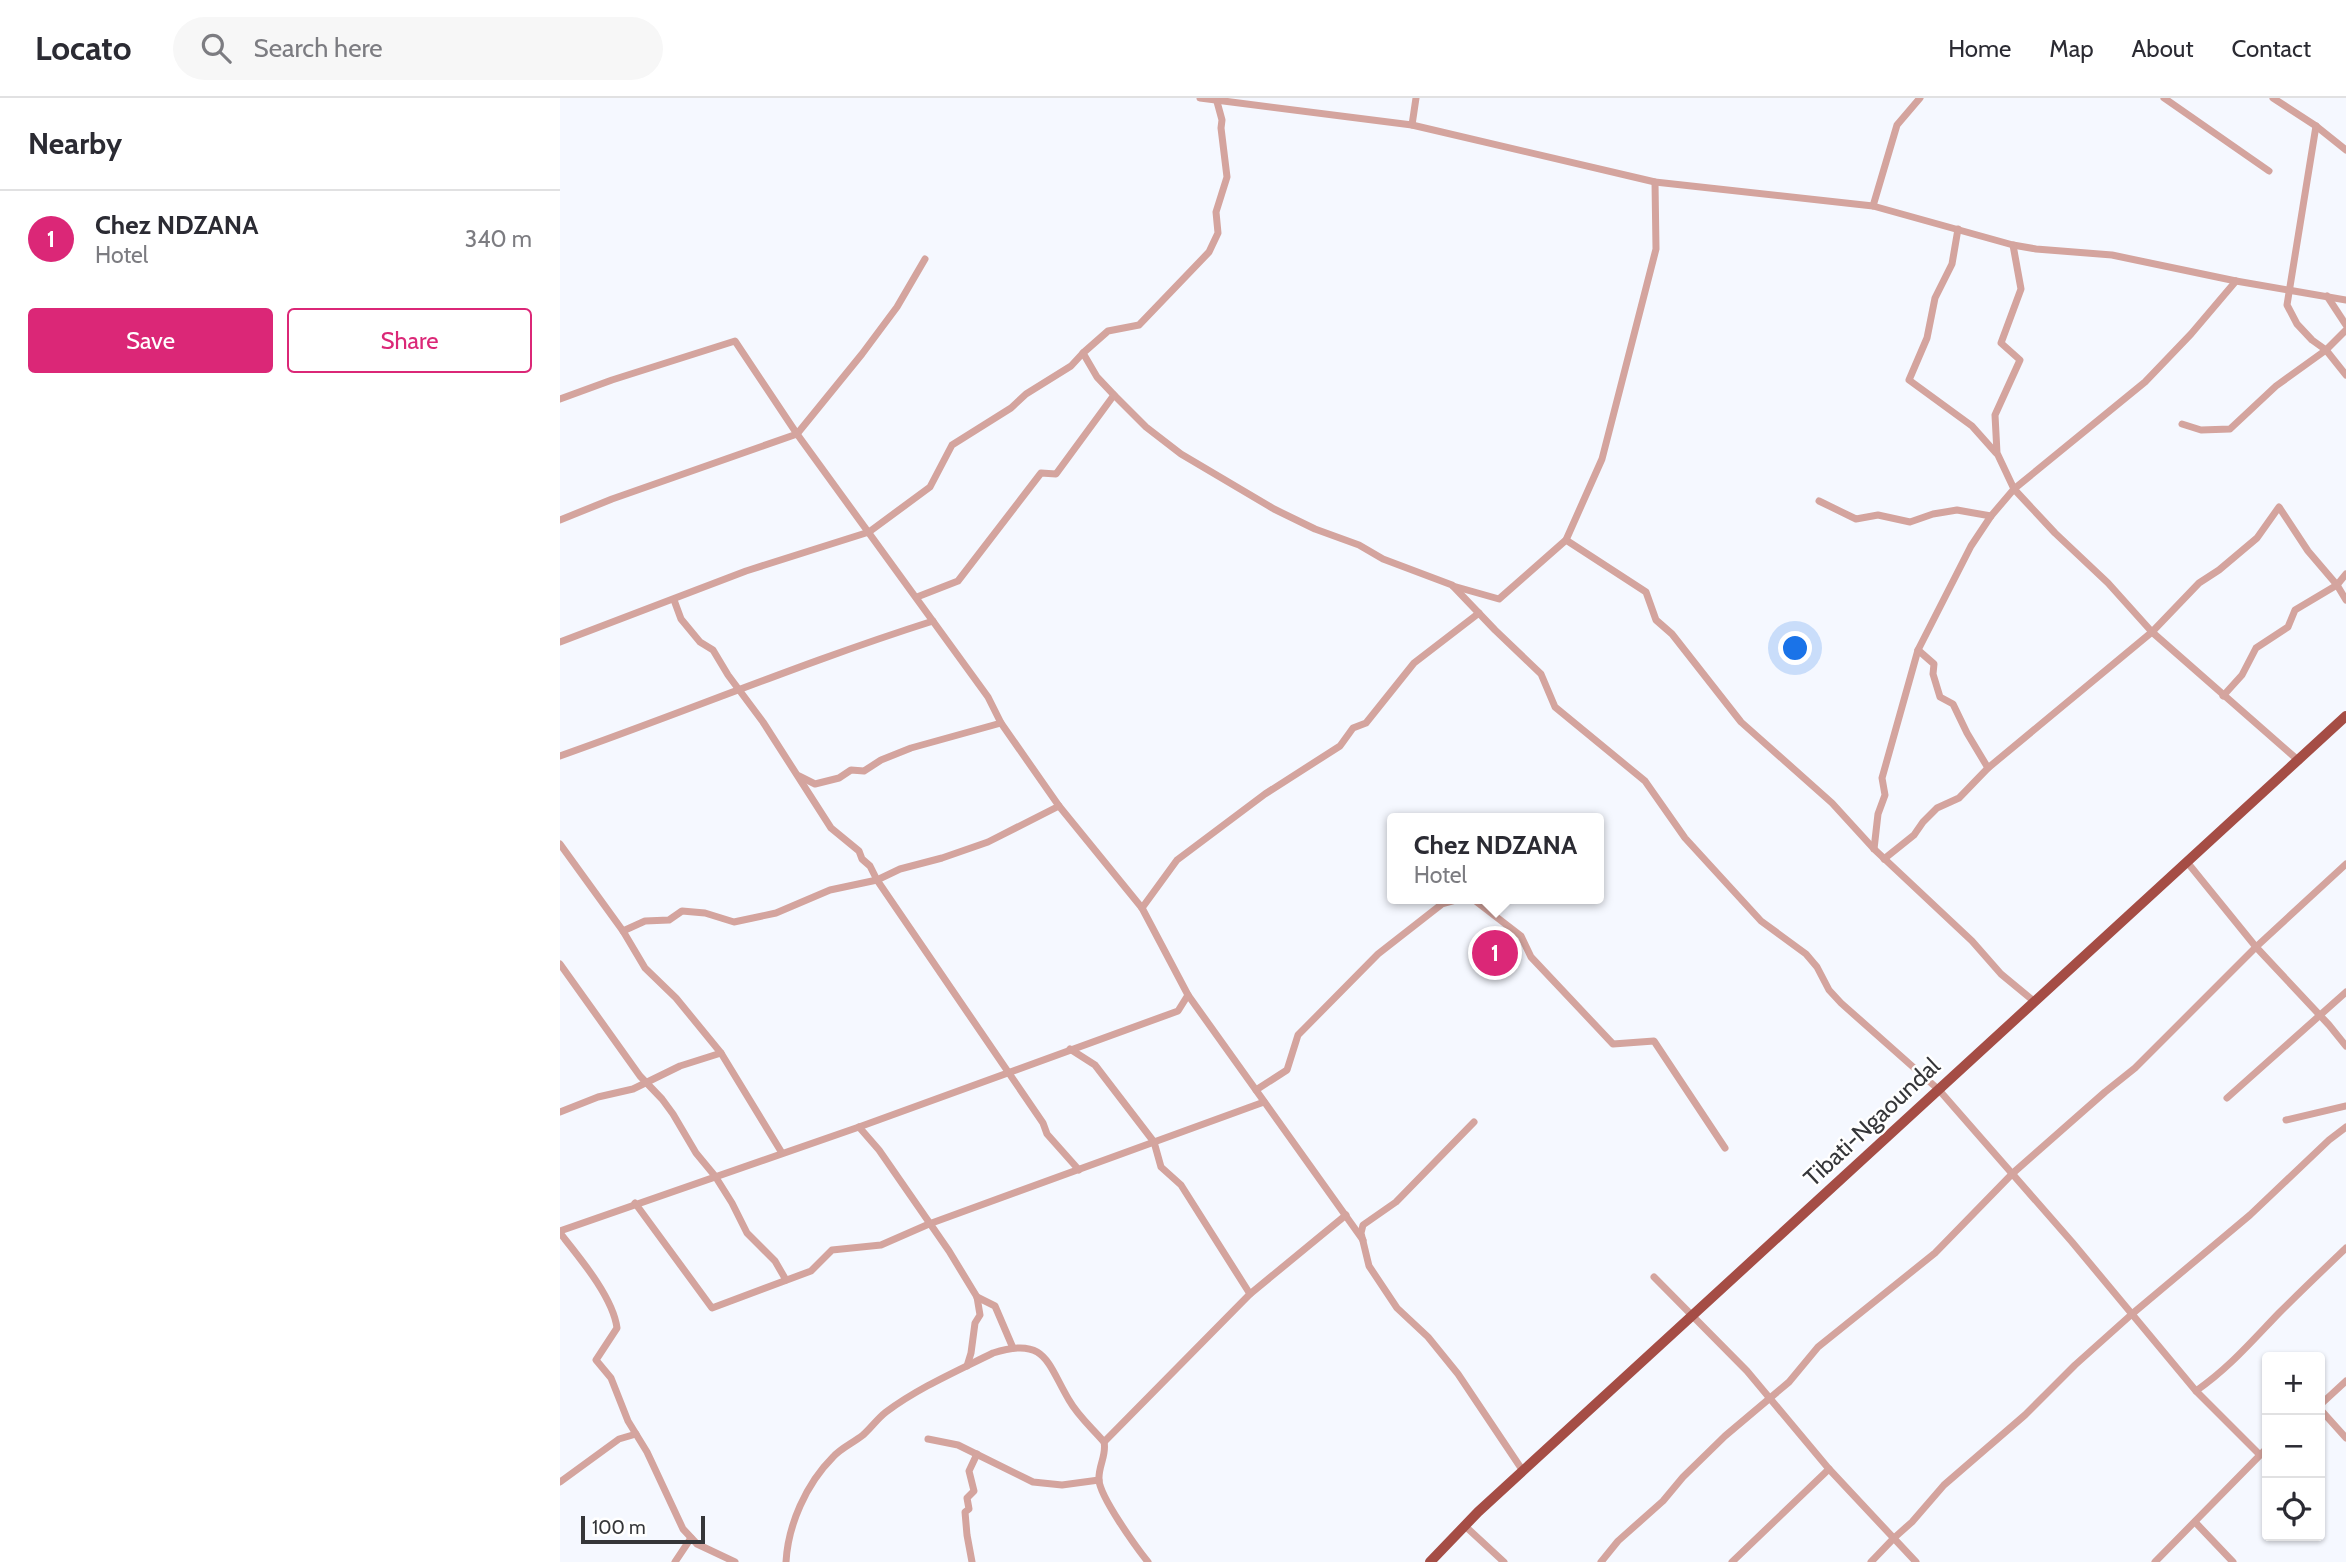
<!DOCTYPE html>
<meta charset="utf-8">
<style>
:root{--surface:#fff;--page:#f7f7f7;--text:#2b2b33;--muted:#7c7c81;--line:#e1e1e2;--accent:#db2777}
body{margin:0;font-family:Cabin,sans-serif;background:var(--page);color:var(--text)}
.controls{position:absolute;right:21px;bottom:21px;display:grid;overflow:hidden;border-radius:7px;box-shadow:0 2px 5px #0004}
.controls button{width:63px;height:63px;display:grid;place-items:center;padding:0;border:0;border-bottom:2px solid var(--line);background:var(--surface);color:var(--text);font:35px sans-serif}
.scale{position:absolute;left:21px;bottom:18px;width:124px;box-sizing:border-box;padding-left:7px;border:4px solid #353639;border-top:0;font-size:19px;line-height:24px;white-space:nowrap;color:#353639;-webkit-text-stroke:5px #fff;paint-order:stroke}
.you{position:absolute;left:1236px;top:551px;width:24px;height:24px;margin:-18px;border:5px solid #fff;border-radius:50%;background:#1a73e8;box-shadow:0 0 0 10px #1a73e833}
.badge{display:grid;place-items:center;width:46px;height:46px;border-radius:50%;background:var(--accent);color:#fff;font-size:23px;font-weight:700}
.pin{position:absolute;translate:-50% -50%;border:4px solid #fff;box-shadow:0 2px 7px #0006}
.popup{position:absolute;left:827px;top:715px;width:217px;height:91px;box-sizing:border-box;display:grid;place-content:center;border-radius:7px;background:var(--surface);filter:drop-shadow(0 2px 5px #0005);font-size:23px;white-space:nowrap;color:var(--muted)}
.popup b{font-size:26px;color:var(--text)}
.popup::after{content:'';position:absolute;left:50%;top:100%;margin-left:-14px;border:14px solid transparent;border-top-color:var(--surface)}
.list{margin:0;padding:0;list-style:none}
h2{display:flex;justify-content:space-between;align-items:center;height:91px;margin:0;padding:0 28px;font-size:30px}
h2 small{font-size:23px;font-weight:400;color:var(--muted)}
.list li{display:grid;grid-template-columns:46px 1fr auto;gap:21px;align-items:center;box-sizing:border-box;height:98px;padding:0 28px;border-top:2px solid var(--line)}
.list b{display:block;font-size:26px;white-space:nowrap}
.list p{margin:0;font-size:23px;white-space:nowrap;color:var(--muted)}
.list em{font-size:23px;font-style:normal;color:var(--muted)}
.actions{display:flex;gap:14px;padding:21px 28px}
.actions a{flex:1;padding:16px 0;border:2px solid var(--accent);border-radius:7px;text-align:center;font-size:24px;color:var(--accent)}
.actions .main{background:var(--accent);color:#fff}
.icon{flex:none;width:38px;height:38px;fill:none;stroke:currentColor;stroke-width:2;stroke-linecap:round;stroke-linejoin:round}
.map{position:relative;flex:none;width:1786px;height:1464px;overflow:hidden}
header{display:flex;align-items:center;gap:42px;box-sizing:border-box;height:98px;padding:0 35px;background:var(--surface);border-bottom:2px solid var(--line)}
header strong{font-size:33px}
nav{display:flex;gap:38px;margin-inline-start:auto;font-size:24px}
.search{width:490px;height:63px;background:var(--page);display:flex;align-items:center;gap:18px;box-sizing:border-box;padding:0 24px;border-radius:38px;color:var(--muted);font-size:26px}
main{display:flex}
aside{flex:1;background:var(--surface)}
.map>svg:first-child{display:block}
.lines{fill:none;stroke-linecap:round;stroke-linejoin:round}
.minor{stroke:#d4a49e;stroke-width:7}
.trunk{stroke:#a54d45;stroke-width:10}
.labels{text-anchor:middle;stroke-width:5;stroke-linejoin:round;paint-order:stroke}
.street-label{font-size:24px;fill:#353639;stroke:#fff}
</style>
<header>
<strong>Locato</strong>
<div class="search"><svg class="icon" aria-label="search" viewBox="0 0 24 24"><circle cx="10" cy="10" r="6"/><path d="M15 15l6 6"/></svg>Search here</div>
<nav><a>Home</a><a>Map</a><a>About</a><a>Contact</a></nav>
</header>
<main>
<aside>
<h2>Nearby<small></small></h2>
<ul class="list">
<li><span class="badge">1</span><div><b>Chez NDZANA</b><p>Hotel</p></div><em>340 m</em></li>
</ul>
<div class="actions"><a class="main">Save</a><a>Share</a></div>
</aside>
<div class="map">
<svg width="1786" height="1464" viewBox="0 0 1786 1464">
<rect width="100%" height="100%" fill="#f5f8ff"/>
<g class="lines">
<g class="minor">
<path d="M640,0l212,27 243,57 218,24 140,39 23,4 76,6 124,26 110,19"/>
<path d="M656,0l6,22 -1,8 6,49 -11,35 2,21 -9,19 -70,73 -31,6 -25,22 14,24 17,18 32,32 35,27 93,55 41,20 44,16 24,14 69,26 43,45 46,44 14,33 90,74 40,57 76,83 45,33 11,13 12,23 12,13 98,87 133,152 124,149 63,63"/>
<path d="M1604,0l105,73"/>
<path d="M1713,0l43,28 30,24"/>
<path d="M852,27l4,-27"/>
<path d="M1756,28l-29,179 10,19 15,16 14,10 20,25"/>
<path d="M1313,108l24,-81 23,-27"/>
<path d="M1398,131l-6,35 -17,34 -8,40 -18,42 63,46 24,27"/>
<path d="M1676,183l-45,53 -46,48 -131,107 41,44 53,50 44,49 147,129"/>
<path d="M1767,198l19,29"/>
<path d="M0,301l52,-19 123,-39 62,93 65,-80 35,-47 28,-48"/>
<path d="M1622,326l19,6 29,-1 46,-43 50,-36 20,-20"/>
<path d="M1259,403l37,18 22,-4 32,7 23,-8 24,-4 34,6"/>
<path d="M0,422l52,-21 185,-65 191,263 13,26 58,83 83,102 46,87 175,245"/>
<path d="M1006,442l80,52 10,28 16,14 69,88 91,81 42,46 98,92 29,33 34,28"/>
<path d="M893,488l46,13 67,-59 36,-81 54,-210 -1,-67"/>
<path d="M357,499l41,-16 83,-108 15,1 58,-79"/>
<path d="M114,502l7,19 19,23 13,8 15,25 35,47 68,106 28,23 3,8 8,7 7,14 166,243 4,11 32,36"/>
<path d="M0,544l186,-71 123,-39 61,-45 22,-42 59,-37 15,-14 45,-28 12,-13"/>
<path d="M1358,552l16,14 -1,10 7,23 13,7 14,29 21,35"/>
<path d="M1663,598l19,-21 14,-27 32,-21 7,-17 42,-25 9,-11"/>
<path d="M0,658c125,-44 247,-95 373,-135"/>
<path d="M239,678l16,8 24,-6 12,-8 13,1 17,-11 30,-12 90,-25"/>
<path d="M0,746l63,87 22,37 31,30 45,55 61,100"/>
<path d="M1314,751l4,-35 7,-19 -3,-17 36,-128 53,-104 20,-30 23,-27 -17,-36 -2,-38 25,-55 -19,-17 20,-54 -8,-44"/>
<path d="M1324,761l30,-24 9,-13 14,-14 22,-10 29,-30 164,-136 47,-49 20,-13 38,-32 22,-31 29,44 29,34 9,15"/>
<path d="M1627,764l69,85 73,78 17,21"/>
<path d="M913,801l48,37 10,21 82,87 41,-3 71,107"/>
<path d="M582,810l35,-48 88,-66 75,-48 13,-18 13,-5 48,-60 65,-50"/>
<path d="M63,833l22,-10 24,-1 13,-9 23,2 29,9 42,-9 54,-23 47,-10 23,-11 42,-11 46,-16 71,-36"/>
<path d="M0,866l80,112 22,23 11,15 23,39 19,23 17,27 15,30 28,28 11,19"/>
<path d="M510,951l25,16 59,77 7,25 20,18 69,109"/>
<path d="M696,992l31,-20 11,-35 80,-81 64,-50 18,-5"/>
<path d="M1667,1000l119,-106"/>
<path d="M0,1014l38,-15 35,-8 47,-23 41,-13"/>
<path d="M1726,1022l60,-14"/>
<path d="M914,1024l-78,80 -33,23 -2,8 8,33 28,42 31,29 30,37 65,97"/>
<path d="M299,1029l20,23 70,101 28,46 3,18 -5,8 -4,30 -4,13"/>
<path d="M75,1105l77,105 99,-37 21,-21 49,-5 48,-21 335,-122"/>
<path d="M0,1133l299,-104 319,-116 10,-16"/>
<path d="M0,1135c19,24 53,64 57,95l-21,32 15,18 17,43 19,31 36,77 14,15 38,18"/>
<path d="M1094,1179l93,94 82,98 87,93"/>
<path d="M417,1199l18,9 18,42"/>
<path d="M1636,1293c34,-24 55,-49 83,-78 22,-22 44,-43 67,-65"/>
<path d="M1760,1307l26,-24"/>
<path d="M1760,1311l26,29"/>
<path d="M368,1341l30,6 75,37 29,3 37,-5"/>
<path d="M544,1344l146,-148 96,-79"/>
<path d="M0,1384l59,-43 17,-5"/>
<path d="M1635,1424l38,40"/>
<path d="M905,1428l39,36"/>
<path d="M115,1464l16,-24"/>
<path d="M226,1464c2,-37 20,-78 47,-105 8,-9 20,-14 30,-22 8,-7 14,-16 23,-23 32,-24 71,-41 107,-59 53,-17 54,10 76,47 9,16 23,28 35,42 3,13 -6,24 -5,38 1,17 37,67 49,82"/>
<path d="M412,1464l-5,-27 -2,-23 4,-3 -2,-11 7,-7 -5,-20 8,-17"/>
<path d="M1041,1464l17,-21 45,-40 20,-24 42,-41 64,-54 29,-35 117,-94 78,-80 92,-81 30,-24 121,-121 90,-83"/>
<path d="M1172,1464l97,-93"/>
<path d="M1311,1464l23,-24 18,-16 32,-37 81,-70 50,-50 57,-51 118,-99 79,-75 17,-13"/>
<path d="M1595,1464l112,-114"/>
</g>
<path class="trunk" d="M870,1464l48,-50 868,-796"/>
</g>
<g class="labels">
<g class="street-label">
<text transform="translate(1312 1024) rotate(-43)" y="8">Tibati-Ngaoundal</text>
</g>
</g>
</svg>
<div class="controls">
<button>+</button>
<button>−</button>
<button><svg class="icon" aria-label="locate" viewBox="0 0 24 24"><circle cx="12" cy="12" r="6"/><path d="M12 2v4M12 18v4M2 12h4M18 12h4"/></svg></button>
</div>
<div class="scale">100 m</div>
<div class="you"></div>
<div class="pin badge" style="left:935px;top:855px">1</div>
<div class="popup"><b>Chez NDZANA</b>Hotel</div>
</div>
</main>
